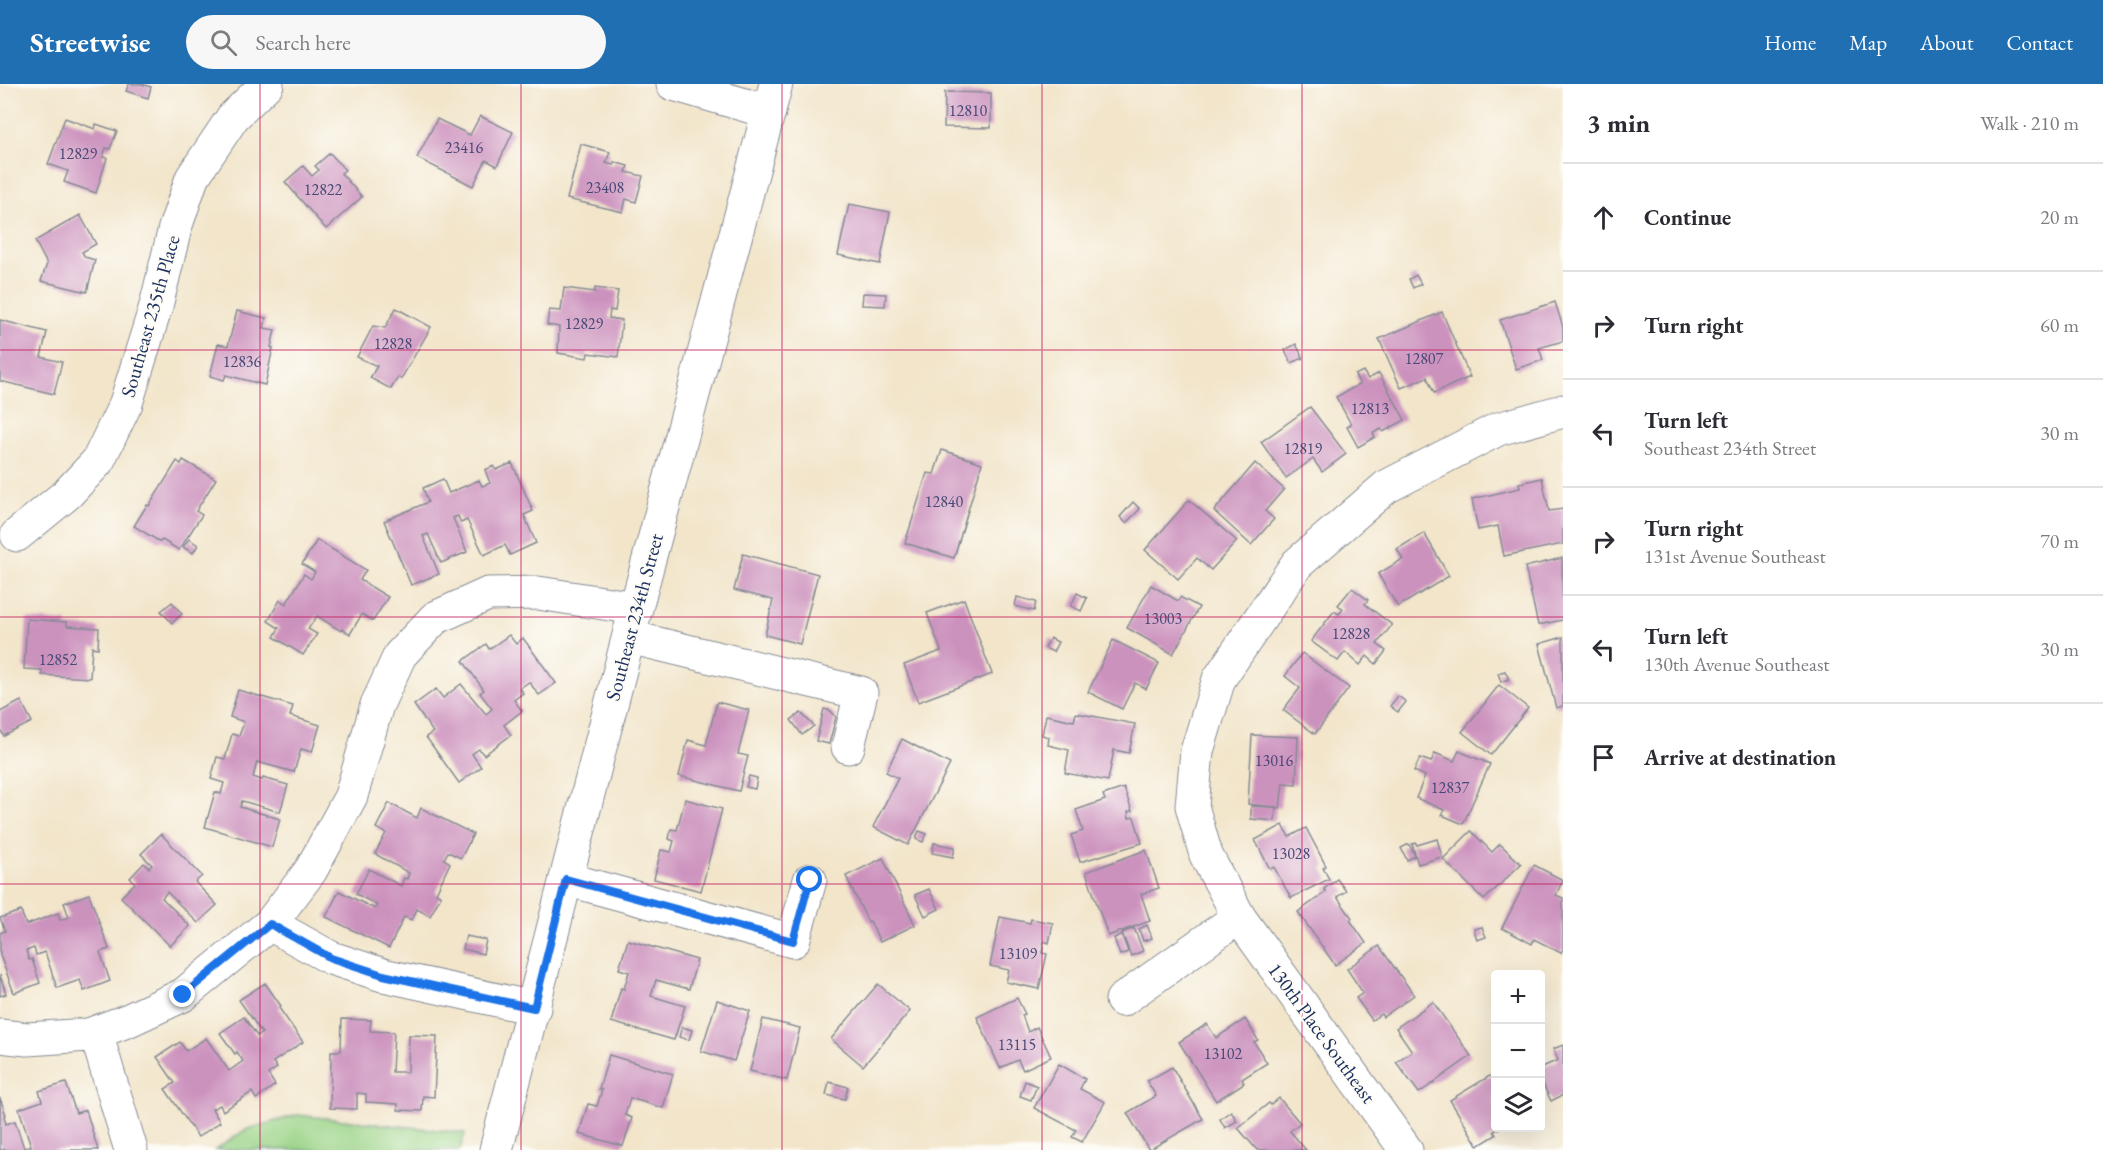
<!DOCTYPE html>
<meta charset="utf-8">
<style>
:root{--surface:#fff;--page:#f7f7f7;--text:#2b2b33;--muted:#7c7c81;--line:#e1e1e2;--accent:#1f6fb2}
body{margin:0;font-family:"EB Garamond",serif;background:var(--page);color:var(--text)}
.controls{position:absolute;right:18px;bottom:18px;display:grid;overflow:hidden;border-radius:6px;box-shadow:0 6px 24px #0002}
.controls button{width:54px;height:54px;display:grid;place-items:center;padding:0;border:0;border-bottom:2px solid var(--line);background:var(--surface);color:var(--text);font:30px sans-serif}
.stop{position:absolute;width:18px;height:18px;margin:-14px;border:4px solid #1a73e8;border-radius:50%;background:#fff}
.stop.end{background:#1a73e8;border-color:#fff;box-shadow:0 2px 6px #0008}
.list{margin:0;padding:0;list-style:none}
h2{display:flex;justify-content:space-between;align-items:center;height:78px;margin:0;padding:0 24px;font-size:26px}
h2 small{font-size:20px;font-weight:400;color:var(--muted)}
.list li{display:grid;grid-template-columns:39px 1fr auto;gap:18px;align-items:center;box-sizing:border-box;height:108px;padding:0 24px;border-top:2px solid var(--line)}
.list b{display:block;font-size:22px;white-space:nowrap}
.list p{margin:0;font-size:20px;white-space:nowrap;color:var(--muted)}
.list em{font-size:20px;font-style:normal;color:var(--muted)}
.icon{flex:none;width:33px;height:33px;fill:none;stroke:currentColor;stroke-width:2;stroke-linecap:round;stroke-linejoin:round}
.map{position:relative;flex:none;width:1563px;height:1066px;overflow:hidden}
header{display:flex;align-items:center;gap:36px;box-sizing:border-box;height:84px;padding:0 30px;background:var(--accent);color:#fff}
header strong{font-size:28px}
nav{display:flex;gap:33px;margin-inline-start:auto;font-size:21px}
.search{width:420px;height:54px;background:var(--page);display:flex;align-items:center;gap:15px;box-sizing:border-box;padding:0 21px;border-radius:33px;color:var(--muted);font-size:22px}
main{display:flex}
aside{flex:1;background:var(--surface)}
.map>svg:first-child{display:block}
.green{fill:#9ad386;stroke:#5a8172;stroke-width:1.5}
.building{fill:#cc92be}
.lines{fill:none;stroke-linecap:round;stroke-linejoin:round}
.minor-casing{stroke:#868a94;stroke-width:35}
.minor{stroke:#fff;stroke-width:33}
.route{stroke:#1a73e8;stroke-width:8}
.grid{fill:none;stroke:#c2185b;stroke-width:1.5;stroke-opacity:0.55}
.labels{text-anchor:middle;stroke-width:4.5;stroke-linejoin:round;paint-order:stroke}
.number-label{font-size:16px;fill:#474876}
.street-label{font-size:20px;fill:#1b2f5e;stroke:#fdfcf7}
</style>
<header>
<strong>Streetwise</strong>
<div class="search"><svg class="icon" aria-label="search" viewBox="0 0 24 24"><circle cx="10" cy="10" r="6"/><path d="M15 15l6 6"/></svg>Search here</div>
<nav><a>Home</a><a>Map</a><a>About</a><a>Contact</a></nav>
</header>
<main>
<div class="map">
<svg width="1563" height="1066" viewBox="0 0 1563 1066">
<rect width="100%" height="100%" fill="#fdfcf7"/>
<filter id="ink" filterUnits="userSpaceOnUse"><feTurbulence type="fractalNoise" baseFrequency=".0167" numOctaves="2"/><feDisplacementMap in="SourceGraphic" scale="12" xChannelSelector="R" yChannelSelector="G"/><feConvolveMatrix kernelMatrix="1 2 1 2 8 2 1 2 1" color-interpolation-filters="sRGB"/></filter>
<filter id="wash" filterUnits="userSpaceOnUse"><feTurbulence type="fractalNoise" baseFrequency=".008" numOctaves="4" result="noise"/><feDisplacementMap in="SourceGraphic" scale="24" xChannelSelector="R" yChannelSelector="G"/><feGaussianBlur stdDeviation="1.35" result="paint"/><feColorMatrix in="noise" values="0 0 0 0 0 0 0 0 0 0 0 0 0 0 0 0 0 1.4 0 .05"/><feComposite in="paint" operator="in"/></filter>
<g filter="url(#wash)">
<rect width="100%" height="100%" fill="#f2e5ca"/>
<path class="green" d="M297,1031l168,18 -5,17h-245l30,-20z"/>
<g id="blocks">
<g class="building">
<path d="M129,0h13l9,3 -3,11 -22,-7z"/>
<path d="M945,8l46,1v35l-47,-1z"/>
<path d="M480,32l33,16 -16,34 -11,-6 -13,26 -56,-28 20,-39 33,16z"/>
<path d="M65,34l30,11 1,-5 21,7 -7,18 -4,-1 -3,9 4,1 -11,35 -32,-11 4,-11 -20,-7z"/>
<path d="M581,60l29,8 -4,11 7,2 1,-3 14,4 -2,6 17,4 -7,26 -10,-3 -3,13 -56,-13z"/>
<path d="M330,69l15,17 -4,3 21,24 -36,32 -41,-47 18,-16 9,10 7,-6 -4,-4z"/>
<path d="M849,120l41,8 -10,52 -42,-9z"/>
<path d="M80,131l16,29 -14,8 3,5 10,3 -8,32 -46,-11 6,-17 -12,-23z"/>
<path d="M1416,191l5,9 -8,4 -4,-9z"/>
<path d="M564,204l31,4v-4l23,3 -3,20 -5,-1 -1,8 13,2 -4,37 -30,-4 -1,5 -29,-5 1,-26 -12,-2 2,-15 12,1z"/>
<path d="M863,209l23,1 -1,12 -23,-1z"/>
<path d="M1555,218l8,25v14l-24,7 4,12 -27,9 -16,-49z"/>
<path d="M396,224l35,19 -30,52 -3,-2 -7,12 -21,-11 7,-12 -20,-9 16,-31 12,2z"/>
<path d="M237,227l29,7 -2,10 11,2 -4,17 2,1 -8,37 -39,-10 -2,5 -14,-4 8,-32 10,2z"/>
<path d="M1442,228l28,65 -36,16 -7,-16 -26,11 -22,-49z"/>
<path d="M0,236l47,12 -6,25 21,5 -8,32 -54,-13z"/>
<path d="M1296,260l7,14 -12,5 -6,-13z"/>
<path d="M1363,287l5,8 11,-6 26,47 -22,12 -2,-3 -8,4 2,4 -17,10 -11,-20 4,-3 -15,-27 24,-13 -5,-9z"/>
<path d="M1310,323l36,47 -24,18 -9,-13 -27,19 -25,-36z"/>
<path d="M942,366l40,13 -28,95 -49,-15 22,-70 7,1z"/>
<path d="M183,376l33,19 -20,32 6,4 -23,35 -17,-10 -2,2 -26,-16 13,-21 2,1 28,-45 4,3z"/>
<path d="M512,379l21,48 -9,4 12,28 -26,12 -5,-10 -21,10 -17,-35 -6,3 -3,-7 -5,2 14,34 -26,11 -13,-29 -5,2 16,38 -28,11 -27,-64 44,-19 -5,-14 20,-9 6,14 30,-13 3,6 8,-3 -5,-13 9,-4 2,4z"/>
<path d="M1255,379l29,26 -19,22 9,8 -23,26 -37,-34z"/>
<path d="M1542,394l7,33 14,-2v35l-59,12 -6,-30 -20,4 -6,-31 48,-11 -1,-5z"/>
<path d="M1189,416l48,41 -26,29 -14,-12 -19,21 -33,-29z"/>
<path d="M1133,418l7,7 -14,14 -6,-6z"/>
<path d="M1424,449l25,43 -51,31 -20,-33 25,-15 -6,-10z"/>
<path d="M189,455l9,6 -5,8 -10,-6z"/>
<path d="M317,456l49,30 -6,10 28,17 -15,24 -11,-7 -12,20 -8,-5 -1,2 -24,-15 -9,13 9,5 -14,21 -29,-18 5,-9 -11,-7 12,-21 6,4 18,-30 7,5 4,-7 -13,-8z"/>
<path d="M743,470l75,20 -18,70 -35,-9 8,-35 -39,-10z"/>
<path d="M1562,474l1,62 -25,5 -13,-58z"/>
<path d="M1151,501l27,16 2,-4 19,10 -26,47 -46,-26z"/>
<path d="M1352,504l16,12 -3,4 27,21 -15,19 9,7 -10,13 -9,-8 -7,9 -15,-13 -7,9 -27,-20 23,-30 5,3 4,-5 -5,-4z"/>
<path d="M1077,509l10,5 -6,13 -10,-5z"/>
<path d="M1017,513l19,5 -2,9 -19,-5z"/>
<path d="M964,515l28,75 -74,28 -14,-37 37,-14 -14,-38z"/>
<path d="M172,518l10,12 -10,9 -11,-12z"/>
<path d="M27,535l40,3v4l32,2 -1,20 -6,-1 -2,31 -48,-3v-5l-18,-1z"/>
<path d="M509,551l7,9 7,-6 33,45 -17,12 -10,-13 -9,6 3,5 -9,7 8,11 -18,14 7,10 -27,20 -5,-6 -7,5 9,13 -22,16 -33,-46 7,-5 -19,-27 22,-16 7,9 18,-14 25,30 6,-5 -12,-16 4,-3 -21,-29 23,-17 3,5z"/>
<path d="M1563,553v69l-7,2 -17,-64z"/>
<path d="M1050,554l8,4 -5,10 -8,-4z"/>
<path d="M1113,556l46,23 -13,26 -11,-6 -13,26 -34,-17z"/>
<path d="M1302,569l47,35 -34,46 -32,-24 17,-22 -15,-12z"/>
<path d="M1505,587l4,8 -8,3 -3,-9z"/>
<path d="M1499,601l29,23 -37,47 -29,-23z"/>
<path d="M238,606l55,16 -3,10 30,9 -8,27 -11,-3 -7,23 -37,-10 -4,15 9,3 1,-2 25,7 -8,27 -38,-11 -2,6 40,12 -8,28 -67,-20 10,-35 6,2 3,-11 -13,-4 6,-22 8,2 7,-25 7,2 5,-14 -14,-5z"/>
<path d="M1398,612l8,6 -8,10 -8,-6z"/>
<path d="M21,617l11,21 -28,14 -4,-7v-17z"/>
<path d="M717,618l32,8 -11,44 10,2 -9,35 -60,-15 9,-36 18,5z"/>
<path d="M824,625l7,2 5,6 -7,27 -13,-3z"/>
<path d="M801,629l13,13 -12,9 -11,-15z"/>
<path d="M1076,629l59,11 -6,29 -15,-3 -6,31 -43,-8 4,-23 -21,-5 1,-8 -7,-2 4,-20 28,6z"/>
<path d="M1252,651l46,2 -2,47 -13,-1 -3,25 -32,-4z"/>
<path d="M902,655l48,25 -42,81 -35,-18 25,-49 -12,-6z"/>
<path d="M1459,667l31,13 -27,60 -21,-9 2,-5 -28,-12 9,-22 -11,-5 6,-13 11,4 4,-9 19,8z"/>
<path d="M749,692l8,2 -2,11 -9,-2z"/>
<path d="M1124,704l8,23 -4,1 1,6 5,-1 8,26 -62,19 -9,-27 12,-4 -7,-21 29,-10 -2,-5z"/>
<path d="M685,715l37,10 -21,82 -47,-12 7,-29 10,2 3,-11 -5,-2 2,-10 6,1z"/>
<path d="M389,719l28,15 4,-10 52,26 -12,24 -13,-6 -4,7 6,4 -14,30 5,3 -11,20 -13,-7 -5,11 -8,-3 -15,31 -63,-31 13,-26 36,18 2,-4 -21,-11 13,-25 32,17 3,-8 3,1 2,-6 -34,-19 11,-21 -10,-5z"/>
<path d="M1251,722l25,1 -1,14 -24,-2z"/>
<path d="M1283,741l6,12 17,-9 20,38 -3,2 6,11 -38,19 -17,-31 -4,2 -15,-29z"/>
<path d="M919,747l8,3 -4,8 -7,-3z"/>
<path d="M1471,747l21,21 8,-8 21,20 -37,36 -41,-41z"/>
<path d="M161,750l41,42 -7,6 22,23 -19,18 -31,-31 -5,6 28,28 -20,20 -49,-49 14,-14 -5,-5 14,-15 5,5 3,-3 -11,-11z"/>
<path d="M1437,755l5,18 -24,7 -6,-20 4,-1 1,2z"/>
<path d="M934,759l21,4 -2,10 -21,-4z"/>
<path d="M1409,760l6,12 -8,4 -6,-12z"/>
<path d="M1146,766l13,38 -18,6 9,27 -42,15 -22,-64z"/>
<path d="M883,774l32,67 -35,17 -10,-21 -2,1 -22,-46z"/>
<path d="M1534,781l29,15 -7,15 7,3v51l-2,4 -27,-14 -2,5 -30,-16z"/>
<path d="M1337,795l9,12 -9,6 15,21 -2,2 16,23 -31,22 -37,-53 28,-20 -2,-3z"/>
<path d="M929,805l10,20 -14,7 -10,-21z"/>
<path d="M89,810l20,55 -9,3 10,29 -26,10 -4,-11 -23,8 -12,-36 -9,3 -2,-7 -8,3 3,9 3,-1 8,24 -26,10 -14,-38v-22l5,-2 -5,-13 21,-7 5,14 32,-12 2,7 9,-3 -5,-14z"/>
<path d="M1000,833l30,6 1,-4 22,4 -4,20 -5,-2 -2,12 5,1 -8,35 -33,-7 3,-12 -19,-4z"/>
<path d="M1147,841l5,13 -9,3 -4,-12z"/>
<path d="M1482,843l4,10 -9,3 -3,-11z"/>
<path d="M1134,844l9,23 -12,5 -9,-23z"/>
<path d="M1122,851l6,17 -8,3 -6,-17z"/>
<path d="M466,852l20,4 -3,14 -20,-5z"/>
<path d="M628,856l69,20 -8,29 -33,-9 -5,16 34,10 -11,34 -63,-18 10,-34 3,1 5,-17 -10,-3z"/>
<path d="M1379,862l35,49 -31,22 -2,-3 -9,6 -16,-22 7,-5 -16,-24z"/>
<path d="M0,891l6,19 -6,2z"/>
<path d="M265,899l16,23 -2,2 24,34 -30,20 4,6 -9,6 7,11 -19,14 -4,-7 -29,19 -3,-6 -8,4 8,13 -22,15 -33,-48 10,-6 -18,-26 23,-15 6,9 20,-13 23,33 14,-10 -6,-9 -2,2 -15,-21 24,-16 13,19 5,-3 -23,-33z"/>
<path d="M878,900l32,27 -47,55 -32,-27z"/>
<path d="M1017,914l8,16 -3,1 6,17 9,-5 14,30 -28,13 -5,-10 -18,8 -23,-51z"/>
<path d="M717,916l33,11 -16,50 -33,-10z"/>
<path d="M1433,918l38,54 -52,37 -23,-31 16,-11 -16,-23z"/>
<path d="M342,935l29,1 -1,11 24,1 -2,40h16l1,-37 28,1 -3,61 -11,-1 -1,15 -24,-1v-6l-32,-2v-8l-9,-1v16l-27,-1 1,-57h10z"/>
<path d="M763,935l37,9 -13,52 -37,-9z"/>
<path d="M1245,935l13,21 -4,2 13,21 -25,16 2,4 -28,18 -37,-59 28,-18 9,14z"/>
<path d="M682,943l10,3 -3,10 -10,-3z"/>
<path d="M1563,961v50l-12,6 -11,-23v-10l18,-8 -5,-11z"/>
<path d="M609,971l64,19 -10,34 -33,-10 -5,17 7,3 -9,28 -44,-12 9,-30 9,2 5,-16 -3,-1z"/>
<path d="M1059,980l26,15 -5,10 25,13 -23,40 -10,-5 4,-7 -42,-22z"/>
<path d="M1172,983l31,52 -54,31 -22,-37 29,-17 -9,-15z"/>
<path d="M1496,988v56h4l-6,3 2,4 -18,11 -28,-46z"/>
<path d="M1025,997l12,5 -6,14 -11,-4z"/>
<path d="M829,998l19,5 -3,12 -19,-4z"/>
<path d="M66,999l10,30 10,-3 12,40h-98v-52l6,17 -2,1 2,8 9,-3 9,27 7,-2 -12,-37 23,-8 -3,-10z"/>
<path d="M1279,1014l21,25 -10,8 16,19h-49l-19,-22 31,-25 2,2z"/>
<path d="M1231,1027l6,10 -12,7 -5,-9z"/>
</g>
</g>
</g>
<g filter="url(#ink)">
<use href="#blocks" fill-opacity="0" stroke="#868a94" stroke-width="1.5"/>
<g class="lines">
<g class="minor-casing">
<g id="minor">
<path d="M673,0l96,28"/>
<path d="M17,451l50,-41 31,-33 28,-58 30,-97 19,-78 17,-50 41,-61 34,-33"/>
<path d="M629,553l232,56 -13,54"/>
<path d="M566,795l227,62 17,-61"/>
<path d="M270,840l61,34 52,17 151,33"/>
<path d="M1122,916l117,-83"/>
<path d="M96,949l35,117"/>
<path d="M0,952l27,3 62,-4 40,-15 54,-25 87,-71 41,-54 40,-74 26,-91 23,-50 35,-37 53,-24 50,-1 98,15"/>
<path d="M496,1066l140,-542 140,-524"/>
<path d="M1406,1066l-167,-233 -33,-62 -14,-49 5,-55 22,-72 78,-115 89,-77 112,-58 65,-18"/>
</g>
</g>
<use href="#minor" class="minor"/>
</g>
</g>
<g class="lines" filter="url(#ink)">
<path class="route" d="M183,911l87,-71 61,34 52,17 151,33 32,-129 227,62 17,-61"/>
</g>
<path class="grid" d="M260,0v1066M521,0v1066M782,0v1066M1042,0v1066M1302,0v1066M0,266h1563M0,533h1563M0,800h1563"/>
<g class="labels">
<g class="number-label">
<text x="968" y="32">12810</text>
<text x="464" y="69">23416</text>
<text x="78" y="75">12829</text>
<text x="605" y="109">23408</text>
<text x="323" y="111">12822</text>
<text x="584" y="245">12829</text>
<text x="393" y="265">12828</text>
<text x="1424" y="280">12807</text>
<text x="242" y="283">12836</text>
<text x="1370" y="330">12813</text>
<text x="1303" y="370">12819</text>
<text x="944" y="423">12840</text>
<text x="1163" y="540">13003</text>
<text x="1351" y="555">12828</text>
<text x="58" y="581">12852</text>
<text x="1274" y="682">13016</text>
<text x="1450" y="709">12837</text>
<text x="1291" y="775">13028</text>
<text x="1018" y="875">13109</text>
<text x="1017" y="966">13115</text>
<text x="1223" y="975">13102</text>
</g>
<g class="street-label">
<text transform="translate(150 232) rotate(-74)" y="7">Southeast 235th Place</text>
<text transform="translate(634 533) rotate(-75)" y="7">Southeast 234th Street</text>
<text transform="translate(1322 949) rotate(54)" y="7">130th Place Southeast</text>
</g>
</g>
</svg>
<div class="controls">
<button>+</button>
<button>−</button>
<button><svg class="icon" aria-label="layers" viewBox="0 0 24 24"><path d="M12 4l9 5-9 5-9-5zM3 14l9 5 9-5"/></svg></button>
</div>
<div class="stop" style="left:810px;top:796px"></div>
<div class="stop end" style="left:183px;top:911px"></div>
</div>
<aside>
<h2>3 min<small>Walk · 210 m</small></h2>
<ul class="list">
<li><svg class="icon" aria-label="ahead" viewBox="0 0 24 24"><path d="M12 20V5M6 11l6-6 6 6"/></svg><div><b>Continue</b></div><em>20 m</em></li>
<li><svg class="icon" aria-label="right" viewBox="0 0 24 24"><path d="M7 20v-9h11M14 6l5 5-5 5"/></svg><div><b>Turn right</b></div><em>60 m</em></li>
<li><svg class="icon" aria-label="left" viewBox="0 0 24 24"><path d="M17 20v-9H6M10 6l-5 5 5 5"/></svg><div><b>Turn left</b><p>Southeast 234th Street</p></div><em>30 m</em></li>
<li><svg class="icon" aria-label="right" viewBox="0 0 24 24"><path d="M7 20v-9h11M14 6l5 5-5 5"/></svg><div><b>Turn right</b><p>131st Avenue Southeast</p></div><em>70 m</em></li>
<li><svg class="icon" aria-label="left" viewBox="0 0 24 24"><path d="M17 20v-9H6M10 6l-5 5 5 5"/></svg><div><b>Turn left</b><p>130th Avenue Southeast</p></div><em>30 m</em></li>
<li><svg class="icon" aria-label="arrive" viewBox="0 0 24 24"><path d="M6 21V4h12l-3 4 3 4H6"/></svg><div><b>Arrive at destination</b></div></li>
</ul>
</aside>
</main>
